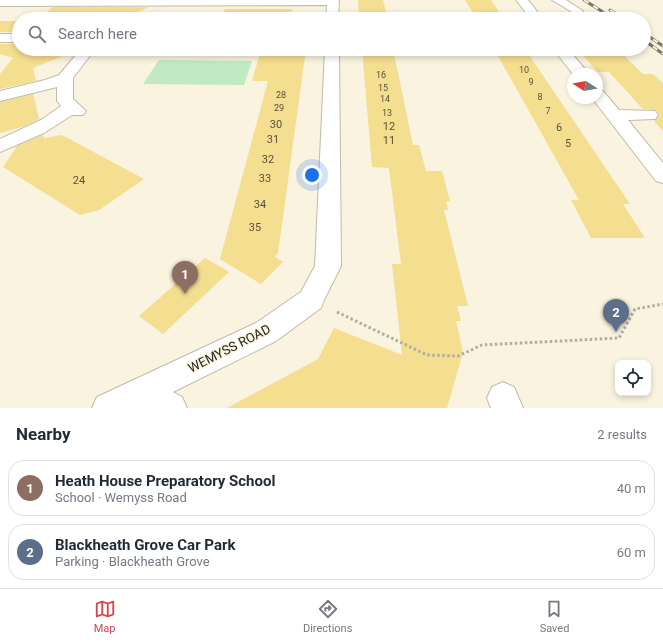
<!DOCTYPE html>
<meta charset="utf-8">
<style>
:root{--surface:#fff;--page:#f6f6f7;--text:#1f2937;--muted:#747a83;--line:#e0e1e3;--accent:#d5454f}
body{margin:0;font-family:Roboto,sans-serif;background:var(--page);color:var(--text)}
.controls{position:absolute;right:12px;bottom:12px;display:grid;overflow:hidden;border-radius:8px;box-shadow:0 2px 6px #0003}
.controls button{width:36px;height:36px;display:grid;place-items:center;padding:0;border:0;border-bottom:1px solid var(--line);background:var(--surface);color:var(--text);font:20px sans-serif}
.compass{position:absolute;left:567px;top:68px;width:36px;height:36px;border-radius:50%;background:var(--surface);box-shadow:0 2px 6px #0003;rotate:281deg}
.you{position:absolute;left:312px;top:175px;width:14px;height:14px;margin:-10px;border:3px solid #fff;border-radius:50%;background:#1a73e8;box-shadow:0 0 0 6px #1a73e833}
.badge{display:grid;place-items:center;width:26px;height:26px;border-radius:50%;background:var(--accent);color:#fff;font-size:13px;font-weight:700}
.pin{position:absolute;translate:-50% -33px;filter:drop-shadow(0 1px 2px #0008)}
.pin::after{content:'';position:absolute;top:21px;width:14px;height:12px;background:inherit;clip-path:polygon(0 0,100% 0,50% 100%)}
.list{margin:0;padding:0;list-style:none}
h2{display:flex;justify-content:space-between;align-items:center;height:52px;margin:0;padding:0 16px;font-size:17px}
h2 small{font-size:13px;font-weight:400;color:var(--muted)}
.list li{display:grid;grid-template-columns:26px 1fr auto;gap:12px;align-items:center;box-sizing:border-box;height:56px;margin:0 8px 8px;padding:0 8px;border:1px solid var(--line);border-radius:16px}
.list b{display:block;font-size:15px;white-space:nowrap}
.list p{margin:0;font-size:13px;white-space:nowrap;color:var(--muted)}
.list em{font-size:13px;font-style:normal;color:var(--muted)}
.icon{flex:none;width:22px;height:22px;fill:none;stroke:currentColor;stroke-width:2;stroke-linecap:round;stroke-linejoin:round}
.map{position:relative;flex:none;width:663px;height:408px;overflow:hidden}
.search{position:absolute;background:var(--surface);box-shadow:0 2px 6px #0003;left:12px;right:12px;top:12px;height:44px;display:flex;align-items:center;gap:10px;box-sizing:border-box;padding:0 14px;border-radius:22px;color:var(--muted);font-size:15px}
.sheet{height:180px;background:var(--surface)}
nav{display:flex;justify-content:space-around;align-items:center;box-sizing:border-box;height:56px;border-top:1px solid var(--line);background:var(--surface);font-size:11px;color:var(--muted)}
nav a{display:grid;justify-items:center;gap:2px}
nav .on{color:var(--accent)}
.map>svg:first-child{display:block}
.green{fill:#c0eac1}
.building{fill:#f4de90}
.lines{fill:none;stroke-linecap:round;stroke-linejoin:round}
.minor-casing{stroke:#c0bba8;stroke-width:2}
.path{stroke:#b2ad9e;stroke-width:3;stroke-dasharray:2.5 2.5;stroke-linecap:butt}
.minor{fill:#fff;fill-rule:evenodd}
.rail-casing{stroke:#787468;stroke-width:3}
.rail{stroke:#f9f3df;stroke-width:2;stroke-dasharray:5.5;stroke-linecap:butt}
.labels{text-anchor:middle;stroke-width:3;stroke-linejoin:round;paint-order:stroke}
.far-number-label{font-size:9px;fill:#5a523a}
.number-label{font-size:11px;fill:#5a523a}
.street-label{font-size:13px;fill:#26241d;stroke:#f9f3df}
</style>
<div class="map">
<svg width="663" height="408" viewBox="0 0 663 408">
<rect width="100%" height="100%" fill="#f9f3df"/>
<path class="green" d="M159,60l93,1 -8,24 -101,-1z"/>
<g class="building">
<path d="M358,0h25l5,19h-29z"/>
<path d="M465,0h26l13,19h-27z"/>
<path d="M52,7h95v1l-27,11h-80z"/>
<path d="M225,9h67l-1,6h18l-1,4h-87z"/>
<path d="M545,14h27l4,2 5,-2 5,5h-36z"/>
<rect x="0" y="21" width="19" height="11"/>
<path d="M0,44h19v5h44l7,4 -37,15 3,13 -36,8v-15l13,-16 -13,-4z"/>
<path d="M204,49h102l-28,204 -3,4 8,5 -22,22 -41,-25 48,-178h-16l8,-28h-38l1,-2h-20z"/>
<path d="M362,49h31l20,96h6l7,26h16l8,30h-4l2,9h-4l24,96h-11l4,15h-5l7,31 -16,56h-220l91,-49 16,-31 68,27 -10,-91h9l-12,-96 -17,-1z"/>
<path d="M494,49h31l105,155h-7l22,34h-54l-20,-38h8z"/>
<path d="M577,49h40l26,25h10l10,9v48l-9,-10 6,-6 -4,-5 -13,-1 -34,-37h-11z"/>
<path d="M33,94l6,25 -14,7 -25,7v-31z"/>
<path d="M43,135l1,3 18,-3 82,44 -45,31 -19,5 -77,-48 14,-21z"/>
<path d="M205,258l24,14 -66,62 -24,-18z"/>
</g>
<g class="lines">
<g class="minor-casing">
<g id="minor">
<path d="M0,0h338l1,1 -1,18h-12l1,-14 -327,1z"/>
<path d="M516,0h12l15,19h-12z"/>
<path d="M552,0h14l17,11 -6,4z"/>
<rect x="0" y="34" width="19" height="8"/>
<path d="M81,49h14l-22,29v21l13,12 -3,4h-11l-28,18 -44,19v-13l41,-19 20,-14 -4,-5v-14l-57,14v-10l45,-11 14,-5z"/>
<path d="M325,49h14l2,217 -17,34 -3,8 -45,33 -103,51 9,5 5,11h-95l5,-11 159,-74 45,-31 14,-26z"/>
<path d="M553,49h15l21,25h-16z"/>
<path d="M597,89l6,2 16,19 36,1 3,4 -3,4 -27,1 35,43v20l-7,-2 -64,-83h5z"/>
<path d="M503,382l11,5 9,21h-32l-4,-10 5,-11z"/>
</g>
</g>
<path class="path" d="M337,312l90,43 31,1 24,-11 137,-7 16,-29 28,-5"/>
<use href="#minor" class="minor"/>
<g class="rail-casing">
<g id="rail">
<path d="M584,0l30,19"/>
<path d="M610,10l13,9"/>
<path d="M644,33l19,13"/>
<path d="M644,40l19,14"/>
</g>
</g>
<use href="#rail" class="rail"/>
</g>
<g class="labels">
<g class="far-number-label">
<text x="524" y="73">10</text>
<text x="381" y="78">16</text>
<text x="531" y="85">9</text>
<text x="383" y="91">15</text>
<text x="281" y="98">28</text>
<text x="540" y="100">8</text>
<text x="385" y="102">14</text>
<text x="279" y="111">29</text>
<text x="548" y="114">7</text>
<text x="387" y="116">13</text>
</g>
<g class="number-label">
<text x="276" y="128">30</text>
<text x="389" y="130">12</text>
<text x="559" y="131">6</text>
<text x="273" y="143">31</text>
<text x="389" y="144">11</text>
<text x="568" y="147">5</text>
<text x="268" y="163">32</text>
<text x="265" y="182">33</text>
<text x="79" y="184">24</text>
<text x="260" y="208">34</text>
<text x="255" y="231">35</text>
</g>
<g class="street-label">
<text transform="translate(229 348) rotate(-27)" y="5">WEMYSS ROAD</text>
</g>
</g>
</svg>
<div class="controls">
<button><svg class="icon" aria-label="locate" viewBox="0 0 24 24"><circle cx="12" cy="12" r="6"/><path d="M12 2v4M12 18v4M2 12h4M18 12h4"/></svg></button>
</div>
<svg class="compass" viewBox="-18 -18 36 36"><path d="M0-13l5 13h-10z" fill="#e53935"/><path d="M0 13l5-13h-10z" fill="#747a83"/></svg>
<div class="you"></div>
<div class="pin badge" style="left:185px;top:294px;background:#8d6e63">1</div>
<div class="pin badge" style="left:616px;top:332px;background:#5c6f8a">2</div>
<div class="search"><svg class="icon" aria-label="search" viewBox="0 0 24 24"><circle cx="10" cy="10" r="6"/><path d="M15 15l6 6"/></svg>Search here</div>
</div>
<section class="sheet">
<h2>Nearby<small>2 results</small></h2>
<ul class="list">
<li><span class="badge" style="background:#8d6e63">1</span><div><b>Heath House Preparatory School</b><p>School · Wemyss Road</p></div><em>40 m</em></li>
<li><span class="badge" style="background:#5c6f8a">2</span><div><b>Blackheath Grove Car Park</b><p>Parking · Blackheath Grove</p></div><em>60 m</em></li>
</ul>
</section>
<nav>
<a class="on"><svg class="icon" aria-label="map" viewBox="0 0 24 24"><path d="M3 6l6-2 6 2 6-2v14l-6 2-6-2-6 2zM9 4v14M15 6v14"/></svg>Map</a>
<a><svg class="icon" aria-label="directions" viewBox="0 0 24 24"><path d="M12 3l9 9-9 9-9-9zM9 14v-3h6M13 9l2 2-2 2"/></svg>Directions</a>
<a><svg class="icon" aria-label="saved" viewBox="0 0 24 24"><path d="M7 4h10v16l-5-4-5 4z"/></svg>Saved</a>
</nav>
